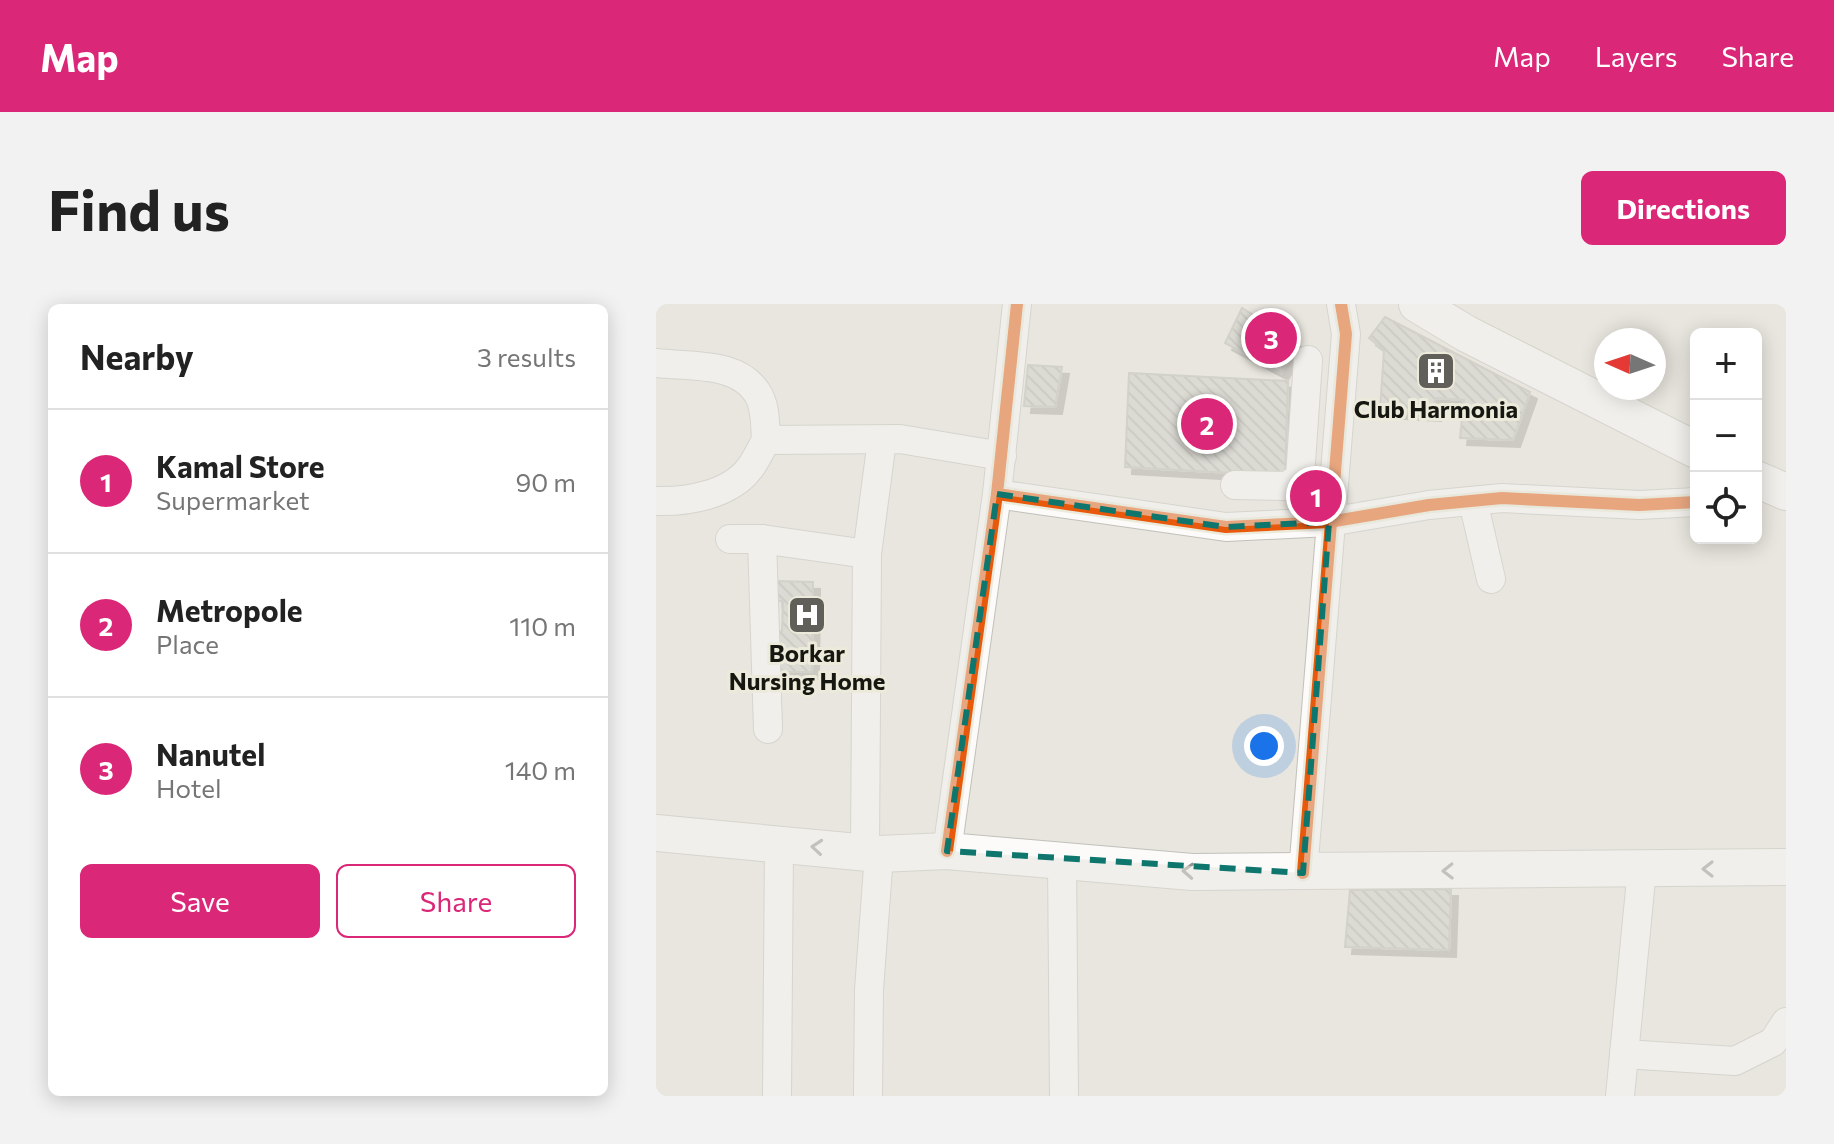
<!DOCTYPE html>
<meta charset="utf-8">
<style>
:root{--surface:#fff;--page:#f2f2f2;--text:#222;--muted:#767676;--line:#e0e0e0;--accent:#db2777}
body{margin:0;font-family:Commissioner,sans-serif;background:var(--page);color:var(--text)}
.controls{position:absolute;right:24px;top:24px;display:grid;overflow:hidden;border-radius:12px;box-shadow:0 4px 20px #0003}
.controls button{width:72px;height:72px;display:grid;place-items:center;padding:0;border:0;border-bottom:2px solid var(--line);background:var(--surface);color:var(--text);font:40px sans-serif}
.compass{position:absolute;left:938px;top:24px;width:72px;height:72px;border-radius:50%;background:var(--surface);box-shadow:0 4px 20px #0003;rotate:273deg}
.you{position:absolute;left:608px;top:442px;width:28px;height:28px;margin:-20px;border:6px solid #fff;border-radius:50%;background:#1a73e8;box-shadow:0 0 0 12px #1a73e833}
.badge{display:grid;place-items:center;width:52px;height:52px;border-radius:50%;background:var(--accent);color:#fff;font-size:26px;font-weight:700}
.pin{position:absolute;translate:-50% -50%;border:4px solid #fff;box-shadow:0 2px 8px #0006}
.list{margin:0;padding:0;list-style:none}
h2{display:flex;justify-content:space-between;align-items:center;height:104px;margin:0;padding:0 32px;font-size:34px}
h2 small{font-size:26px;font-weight:400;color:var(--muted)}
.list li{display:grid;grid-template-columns:52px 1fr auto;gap:24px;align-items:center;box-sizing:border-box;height:144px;padding:0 32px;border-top:2px solid var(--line)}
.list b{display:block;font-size:30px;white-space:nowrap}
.list p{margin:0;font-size:26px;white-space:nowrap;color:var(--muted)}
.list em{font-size:26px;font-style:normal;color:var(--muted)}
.actions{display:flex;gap:16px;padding:24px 32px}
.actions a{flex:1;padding:18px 0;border:2px solid var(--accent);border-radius:12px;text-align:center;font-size:28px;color:var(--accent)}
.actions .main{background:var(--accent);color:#fff}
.icon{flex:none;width:44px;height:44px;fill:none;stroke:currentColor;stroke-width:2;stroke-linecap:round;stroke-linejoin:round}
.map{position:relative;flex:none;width:1130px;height:792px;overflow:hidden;border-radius:12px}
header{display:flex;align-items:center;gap:48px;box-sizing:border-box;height:112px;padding:0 40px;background:var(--accent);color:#fff}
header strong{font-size:38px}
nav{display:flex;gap:44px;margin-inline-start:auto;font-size:28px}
.intro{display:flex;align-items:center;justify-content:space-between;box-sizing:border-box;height:192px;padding:0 48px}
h1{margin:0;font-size:56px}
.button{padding:20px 36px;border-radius:12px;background:var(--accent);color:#fff;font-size:28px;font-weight:700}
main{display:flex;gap:48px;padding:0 48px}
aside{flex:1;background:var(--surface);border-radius:12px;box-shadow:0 4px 20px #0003}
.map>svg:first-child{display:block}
.building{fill:url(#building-back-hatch);stroke:#b8b8b1;stroke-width:2;filter:url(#shadow)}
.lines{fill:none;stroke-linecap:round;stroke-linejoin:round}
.minor-casing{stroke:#c1c0b9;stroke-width:30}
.major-casing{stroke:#c1c0b9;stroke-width:38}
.minor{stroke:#fcfbfa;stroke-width:28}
.major{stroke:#fcfbfa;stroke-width:36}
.cycleway-casing{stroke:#eceada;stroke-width:17}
.cycleway{stroke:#e8590c;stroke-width:12}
.oneway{stroke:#959491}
.marked{fill:none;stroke:#0f766e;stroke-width:6;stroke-dasharray:16 10;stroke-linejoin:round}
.labels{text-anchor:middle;stroke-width:6;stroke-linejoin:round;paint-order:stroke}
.poi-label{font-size:24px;font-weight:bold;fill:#171711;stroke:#eceada}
</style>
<header>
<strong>Map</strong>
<nav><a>Map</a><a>Layers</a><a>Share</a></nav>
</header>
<div class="intro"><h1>Find us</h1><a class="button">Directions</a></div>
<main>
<aside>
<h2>Nearby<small>3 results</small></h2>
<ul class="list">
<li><span class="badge">1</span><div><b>Kamal Store</b><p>Supermarket</p></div><em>90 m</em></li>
<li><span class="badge">2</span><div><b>Metropole</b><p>Place</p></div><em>110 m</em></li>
<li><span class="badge">3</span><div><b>Nanutel</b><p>Hotel</p></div><em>140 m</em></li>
</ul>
<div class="actions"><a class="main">Save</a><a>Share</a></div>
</aside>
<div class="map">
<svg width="1130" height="792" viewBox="0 0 1130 792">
<defs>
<pattern id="building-back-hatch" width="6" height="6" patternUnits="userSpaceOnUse" patternTransform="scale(2)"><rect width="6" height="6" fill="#ccccc5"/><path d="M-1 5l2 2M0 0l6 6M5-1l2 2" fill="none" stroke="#aeaea8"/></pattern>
<filter id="shadow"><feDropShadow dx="7" dy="7" stdDeviation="0" flood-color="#0004"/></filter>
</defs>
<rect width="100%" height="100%" fill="#e8e6de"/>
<g class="building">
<path d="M586,4l56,35 -17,30 -56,-30z"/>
<path d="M729,13l145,75 -17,48 -53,-2 4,-38 -29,-2 -1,16 -54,-3 4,-61 -15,-12z"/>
<path d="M372,61l34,2 -7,40 -31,-1z"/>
<path d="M473,69l159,8 -3,95 -160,-9z"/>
<path d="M119,277l38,1 -1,90h-39l1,-41h8l1,-30h-8z"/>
<path d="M795,585l-2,61 -104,-3 5,-57z"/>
</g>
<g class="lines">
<g class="minor-casing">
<g id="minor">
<path d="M0,59c34,4 85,-2 103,33 7,13 6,30 7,44l134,-1 102,17"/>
<path d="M579,181l52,1 13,-9 8,-117"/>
<path d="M341,190l229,33 103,-5 100,-17 73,-7 137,7 57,-3"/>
<path d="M0,197c31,1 74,-6 94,-33 6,-8 11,-19 16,-28"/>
<path d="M817,197l18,78"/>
<path d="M74,235h32l105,15"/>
<path d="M106,235l6,190"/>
<path d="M209,547l2,-297 15,-114"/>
<path d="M291,547l50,-357 20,-190"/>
<path d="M406,557l2,235"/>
<path d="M647,569l43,-539 -5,-30"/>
<path d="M968,750l111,7 38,-19 13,-20"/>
<path d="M121,792l2,-252"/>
<path d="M212,792l1,-106 10,-136"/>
<path d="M964,792l22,-227"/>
</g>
</g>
<g class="major-casing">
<g id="major">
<path d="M761,0l50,30 229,116"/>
<path d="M1100,175l30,13"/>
<path d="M0,529l223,21 68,-3 245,21 594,-5"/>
</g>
</g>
<use href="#minor" class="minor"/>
<use href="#major" class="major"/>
<g class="cycleway-casing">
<g id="cycleway">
<path d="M341,190l229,33 103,-5 100,-17 73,-7 137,7 57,-3"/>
<path d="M291,547l50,-357 20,-190"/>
<path d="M647,569l43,-539 -5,-30"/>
</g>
</g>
<use href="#cycleway" class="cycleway"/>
</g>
<defs><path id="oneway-chevron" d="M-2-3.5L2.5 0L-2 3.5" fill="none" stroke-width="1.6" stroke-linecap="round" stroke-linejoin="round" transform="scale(2)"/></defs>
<g class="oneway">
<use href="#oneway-chevron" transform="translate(161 543) rotate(-175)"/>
<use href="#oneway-chevron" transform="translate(1052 565) rotate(-180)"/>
<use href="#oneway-chevron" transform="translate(532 567) rotate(-177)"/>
<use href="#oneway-chevron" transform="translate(792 567) rotate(179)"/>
</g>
<path d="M0 0H1130V792H0ZM341,190l229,33 103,-5 -26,351 -356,-22z" fill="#e8e6de" fill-opacity=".55" fill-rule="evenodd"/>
<path class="marked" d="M341,190l229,33 103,-5 -26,351 -356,-22z"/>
<defs>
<g id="building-square" transform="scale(2)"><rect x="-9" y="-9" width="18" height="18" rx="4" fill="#605f59" stroke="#eceada"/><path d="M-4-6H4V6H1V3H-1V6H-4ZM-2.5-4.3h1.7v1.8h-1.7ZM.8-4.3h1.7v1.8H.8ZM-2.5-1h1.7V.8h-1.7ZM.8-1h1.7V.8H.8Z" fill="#fff"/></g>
<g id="hospital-square" transform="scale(2)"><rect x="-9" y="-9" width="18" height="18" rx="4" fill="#605f59" stroke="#eceada"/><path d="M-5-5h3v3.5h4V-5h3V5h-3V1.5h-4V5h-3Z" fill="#fff"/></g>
</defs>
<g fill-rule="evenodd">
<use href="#building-square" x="780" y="67"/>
<use href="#hospital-square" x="151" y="311"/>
</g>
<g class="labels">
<g class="poi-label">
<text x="780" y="114">Club Harmonia</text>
<text x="151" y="358">Borkar<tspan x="151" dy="28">Nursing Home</tspan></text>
</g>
</g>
</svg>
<div class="controls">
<button>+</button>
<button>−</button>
<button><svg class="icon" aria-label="locate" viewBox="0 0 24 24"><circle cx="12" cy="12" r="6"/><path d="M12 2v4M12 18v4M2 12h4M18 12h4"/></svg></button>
</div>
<svg class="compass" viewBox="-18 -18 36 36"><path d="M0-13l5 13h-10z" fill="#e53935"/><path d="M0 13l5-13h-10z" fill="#767676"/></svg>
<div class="you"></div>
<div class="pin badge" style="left:660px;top:192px">1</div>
<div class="pin badge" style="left:551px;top:120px">2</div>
<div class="pin badge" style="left:615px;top:34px">3</div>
</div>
</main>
